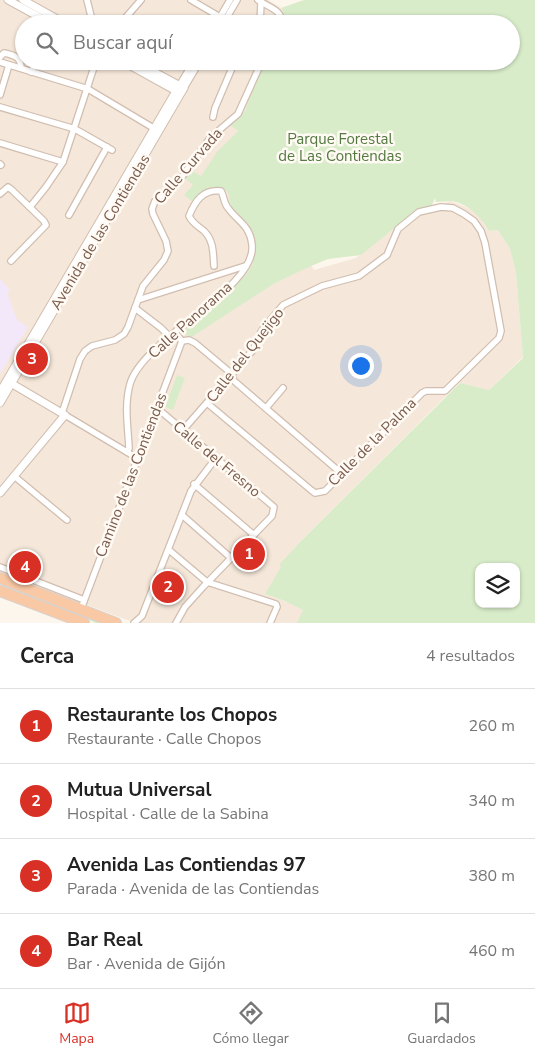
<!DOCTYPE html>
<html lang="es">
<meta charset="utf-8">
<style>
:root{--surface:#fff;--page:#f2f2f2;--text:#222;--muted:#767676;--line:#e0e0e0;--accent:#d93025}
body{margin:0;font-family:"Nunito Sans",sans-serif;background:var(--page);color:var(--text)}
.controls{position:absolute;right:15px;bottom:15px;display:grid;overflow:hidden;border-radius:10px;box-shadow:0 1px 4px #0004}
.controls button{width:45px;height:45px;display:grid;place-items:center;padding:0;border:0;border-bottom:1px solid var(--line);background:var(--surface);color:var(--text);font:25px sans-serif}
.you{position:absolute;left:360px;top:365px;width:18px;height:18px;margin:-12px;border:4px solid #fff;border-radius:50%;background:#1a73e8;box-shadow:0 0 0 8px #1a73e833}
.badge{display:grid;place-items:center;width:32px;height:32px;border-radius:50%;background:var(--accent);color:#fff;font-size:16px;font-weight:700}
.pin{position:absolute;translate:-50% -50%;border:2px solid #fff;box-shadow:0 1px 5px #0006}
.list{margin:0;padding:0;list-style:none}
h2{display:flex;justify-content:space-between;align-items:center;height:65px;margin:0;padding:0 20px;font-size:21px}
h2 small{font-size:16px;font-weight:400;color:var(--muted)}
.list li{display:grid;grid-template-columns:32px 1fr auto;gap:15px;align-items:center;box-sizing:border-box;height:75px;padding:0 20px;border-top:1px solid var(--line)}
.list b{display:block;font-size:19px;white-space:nowrap}
.list p{margin:0;font-size:16px;white-space:nowrap;color:var(--muted)}
.list em{font-size:16px;font-style:normal;color:var(--muted)}
.icon{flex:none;width:28px;height:28px;fill:none;stroke:currentColor;stroke-width:2;stroke-linecap:round;stroke-linejoin:round}
.map{position:relative;flex:none;width:535px;height:623px;overflow:hidden}
.search{position:absolute;background:var(--surface);box-shadow:0 1px 4px #0004;left:15px;right:15px;top:15px;height:55px;display:flex;align-items:center;gap:12px;box-sizing:border-box;padding:0 18px;border-radius:28px;color:var(--muted);font-size:19px}
.sheet{height:365px;background:var(--surface)}
nav{display:flex;justify-content:space-around;align-items:center;box-sizing:border-box;height:70px;border-top:1px solid var(--line);background:var(--surface);font-size:14px;color:var(--muted)}
nav a{display:grid;justify-items:center;gap:2px}
nav .on{color:var(--accent)}
.map>svg:first-child{display:block}
.residential{fill:#f5e8da}
.education{fill:#f3e8fa}
.green{fill:#d8ecc9;fill-rule:evenodd}
.lines{fill:none;stroke-linecap:round;stroke-linejoin:round}
.minor-casing{stroke:#d1beb0;stroke-width:8}
.tertiary-casing{stroke:#d1beb0;stroke-width:9}
.trunk-casing{stroke:#dad1cd;stroke-width:12}
.minor{stroke:#fff;stroke-width:5.5}
.tertiary{stroke:#fff;stroke-width:7}
.trunk{stroke:#f9c8a4;stroke-width:10}
.labels{text-anchor:middle;stroke-width:5;stroke-linejoin:round;paint-order:stroke}
.park-label{font-size:15px;fill:#537a41;stroke:#fffaf3}
.street-label{font-size:15px;fill:#7a5c4d;stroke:#fffaf3}
</style>
<div class="map">
<svg width="535" height="623" viewBox="0 0 535 623">
<rect width="100%" height="100%" fill="#fdf6ec"/>
<path class="residential" d="M0,0h268l13,8 5,9 -1,7h-261v37h241l-20,50 -10,17 3,3 26,57 50,82 42,-12 56,-44 39,-13 19,8 9,7 10,15 9,-1 12,19 6,24 7,84 -34,33 -30,-7 -158,158 -21,24 2,1 -16,28 19,7 19,9 -7,13h-162l-135,-51z"/>
<path class="education" d="M0,279l10,11 -3,3 10,27 11,7 -28,47z"/>
<g class="green">
<path d="M304,0h231v623h-238l6,-13 -18,-9 -20,-7 16,-27 -2,-2 22,-24 159,-158 29,7 34,-32 -7,-85 -6,-24 -12,-19 -9,1c-8,-14 -21,-27 -37,-30 -5,0 -11,1 -16,1l-1,-4 -4,9 -19,7 -51,41 -33,4 -17,7 -36,17 -85,55 -7,-6 62,-56 8,-12 2,-24 -9,-17 -17,-18c4,-28 -26,-16 -36,-3l-9,-7 9,-10 -8,-7 6,-8 10,6 16,-24 21,-21 -8,-6 15,-14 10,-28 10,-22h246v-37h-226l1,-7 -5,-9zM479,567h37v37h-37z"/>
<path d="M177,375l8,3 -12,32 -8,-3z"/>
<path d="M2,583l105,40h-11l-96,-37z"/>
</g>
<g class="lines">
<g class="minor-casing">
<g id="minor">
<path d="M87,0l6,24"/>
<path d="M191,0l29,17"/>
<path d="M258,0c10,7 25,10 24,24"/>
<path d="M127,17l8,7"/>
<path d="M120,24l21,-24"/>
<path d="M216,24l14,-24"/>
<path d="M223,24l14,-24"/>
<path d="M260,24l1,-22"/>
<path d="M0,57l4,-4c10,2 17,4 17,15"/>
<path d="M0,62l88,27 67,40"/>
<path d="M31,72l6,-11"/>
<path d="M179,86l15,-25"/>
<path d="M184,88l16,-27"/>
<path d="M0,95l9,-30"/>
<path d="M0,107l75,22 37,21"/>
<path d="M213,117l2,-9 20,-47"/>
<path d="M0,143l63,19"/>
<path d="M0,164l1,1"/>
<path d="M0,194l8,-7 4,3 32,31 2,4 -35,36"/>
<path d="M30,207l16,-20 17,-25 33,-101"/>
<path d="M69,215l38,-68"/>
<path d="M138,300l107,-34"/>
<path d="M135,308l26,20 9,9"/>
<path d="M175,333l7,8 7,-1 6,3 37,31 1,6 108,93"/>
<path d="M157,408l117,99 -2,9 -69,71 -18,20 -9,16"/>
<path d="M266,408l17,-20"/>
<path d="M62,413l18,-54 5,-8 7,-5 23,-6 9,-6 4,-7 15,-41 21,-26 4,-9 -2,-10 -13,-27 -1,-5 3,-8 26,-23 29,-40 28,-24 24,-53"/>
<path d="M65,415l72,43"/>
<path d="M183,430l70,-80 9,-20 21,-25 39,-19 37,-10 28,-21 11,-26 21,-17 22,-5 12,1 11,6 10,7 7,10 4,12 16,88 -2,7 -54,53h-19l-4,2 -97,98 -10,2 -4,-3 -104,-87"/>
<path d="M127,452l2,-4c-1,-21 -5,-43 1,-64 13,-46 127,-95 122,-139 -2,-20 -14,-23 -24,-37 -4,-4 -4,-12 -7,-17 -18,-2 -26,10 -32,25 4,8 9,10 15,15 10,10 9,22 10,35"/>
<path d="M14,476l53,44"/>
<path d="M194,484l60,51"/>
<path d="M182,515l49,43"/>
<path d="M169,550l38,32 69,22 1,3 -7,16"/>
<path d="M0,567l84,33"/>
<path d="M81,609l101,-268"/>
<path d="M134,623l8,-7 49,-125 25,-33"/>
</g>
</g>
<g class="tertiary-casing">
<g id="tertiary">
<path d="M8,0l44,24"/>
<path d="M23,0l43,24"/>
<path d="M122,61l56,31"/>
<path d="M0,392l179,-306"/>
<path d="M0,403l184,-315 -50,-27"/>
<path d="M0,493l65,-78 -56,-33"/>
</g>
</g>
<g class="trunk-casing">
<g id="trunk">
<path d="M0,578l116,45"/>
<path d="M0,591l84,32"/>
</g>
</g>
<use href="#minor" class="minor"/>
<use href="#tertiary" class="tertiary"/>
<use href="#trunk" class="trunk"/>
</g>
<g class="labels">
<g class="park-label">
<text x="340" y="144">Parque Forestal<tspan x="340" dy="17">de Las Contiendas</tspan></text>
</g>
<g class="street-label">
<text transform="translate(188 166) rotate(-49)" y="5">Calle Curvada</text>
<text transform="translate(100 232) rotate(-59)" y="5">Avenida de las Contiendas</text>
<text transform="translate(190 320) rotate(-42)" y="5">Calle Panorama</text>
<text transform="translate(245 355) rotate(-52)" y="5">Calle del Quejigo</text>
<text transform="translate(372 442) rotate(-45)" y="5">Calle de la Palma</text>
<text transform="translate(217 459) rotate(40)" y="5">Calle del Fresno</text>
<text transform="translate(131 475) rotate(-69)" y="5">Camino de las Contiendas</text>
</g>
</g>
</svg>
<div class="controls">
<button><svg class="icon" aria-label="layers" viewBox="0 0 24 24"><path d="M12 4l9 5-9 5-9-5zM3 14l9 5 9-5"/></svg></button>
</div>
<div class="you"></div>
<div class="pin badge" style="left:249px;top:554px">1</div>
<div class="pin badge" style="left:168px;top:587px">2</div>
<div class="pin badge" style="left:32px;top:359px">3</div>
<div class="pin badge" style="left:25px;top:567px">4</div>
<div class="search"><svg class="icon" aria-label="search" viewBox="0 0 24 24"><circle cx="10" cy="10" r="6"/><path d="M15 15l6 6"/></svg>Buscar aquí</div>
</div>
<section class="sheet">
<h2>Cerca<small>4 resultados</small></h2>
<ul class="list">
<li><span class="badge">1</span><div><b>Restaurante los Chopos</b><p>Restaurante · Calle Chopos</p></div><em>260 m</em></li>
<li><span class="badge">2</span><div><b>Mutua Universal</b><p>Hospital · Calle de la Sabina</p></div><em>340 m</em></li>
<li><span class="badge">3</span><div><b>Avenida Las Contiendas 97</b><p>Parada · Avenida de las Contiendas</p></div><em>380 m</em></li>
<li><span class="badge">4</span><div><b>Bar Real</b><p>Bar · Avenida de Gijón</p></div><em>460 m</em></li>
</ul>
</section>
<nav>
<a class="on"><svg class="icon" aria-label="map" viewBox="0 0 24 24"><path d="M3 6l6-2 6 2 6-2v14l-6 2-6-2-6 2zM9 4v14M15 6v14"/></svg>Mapa</a>
<a><svg class="icon" aria-label="directions" viewBox="0 0 24 24"><path d="M12 3l9 9-9 9-9-9zM9 14v-3h6M13 9l2 2-2 2"/></svg>Cómo llegar</a>
<a><svg class="icon" aria-label="saved" viewBox="0 0 24 24"><path d="M7 4h10v16l-5-4-5 4z"/></svg>Guardados</a>
</nav>
